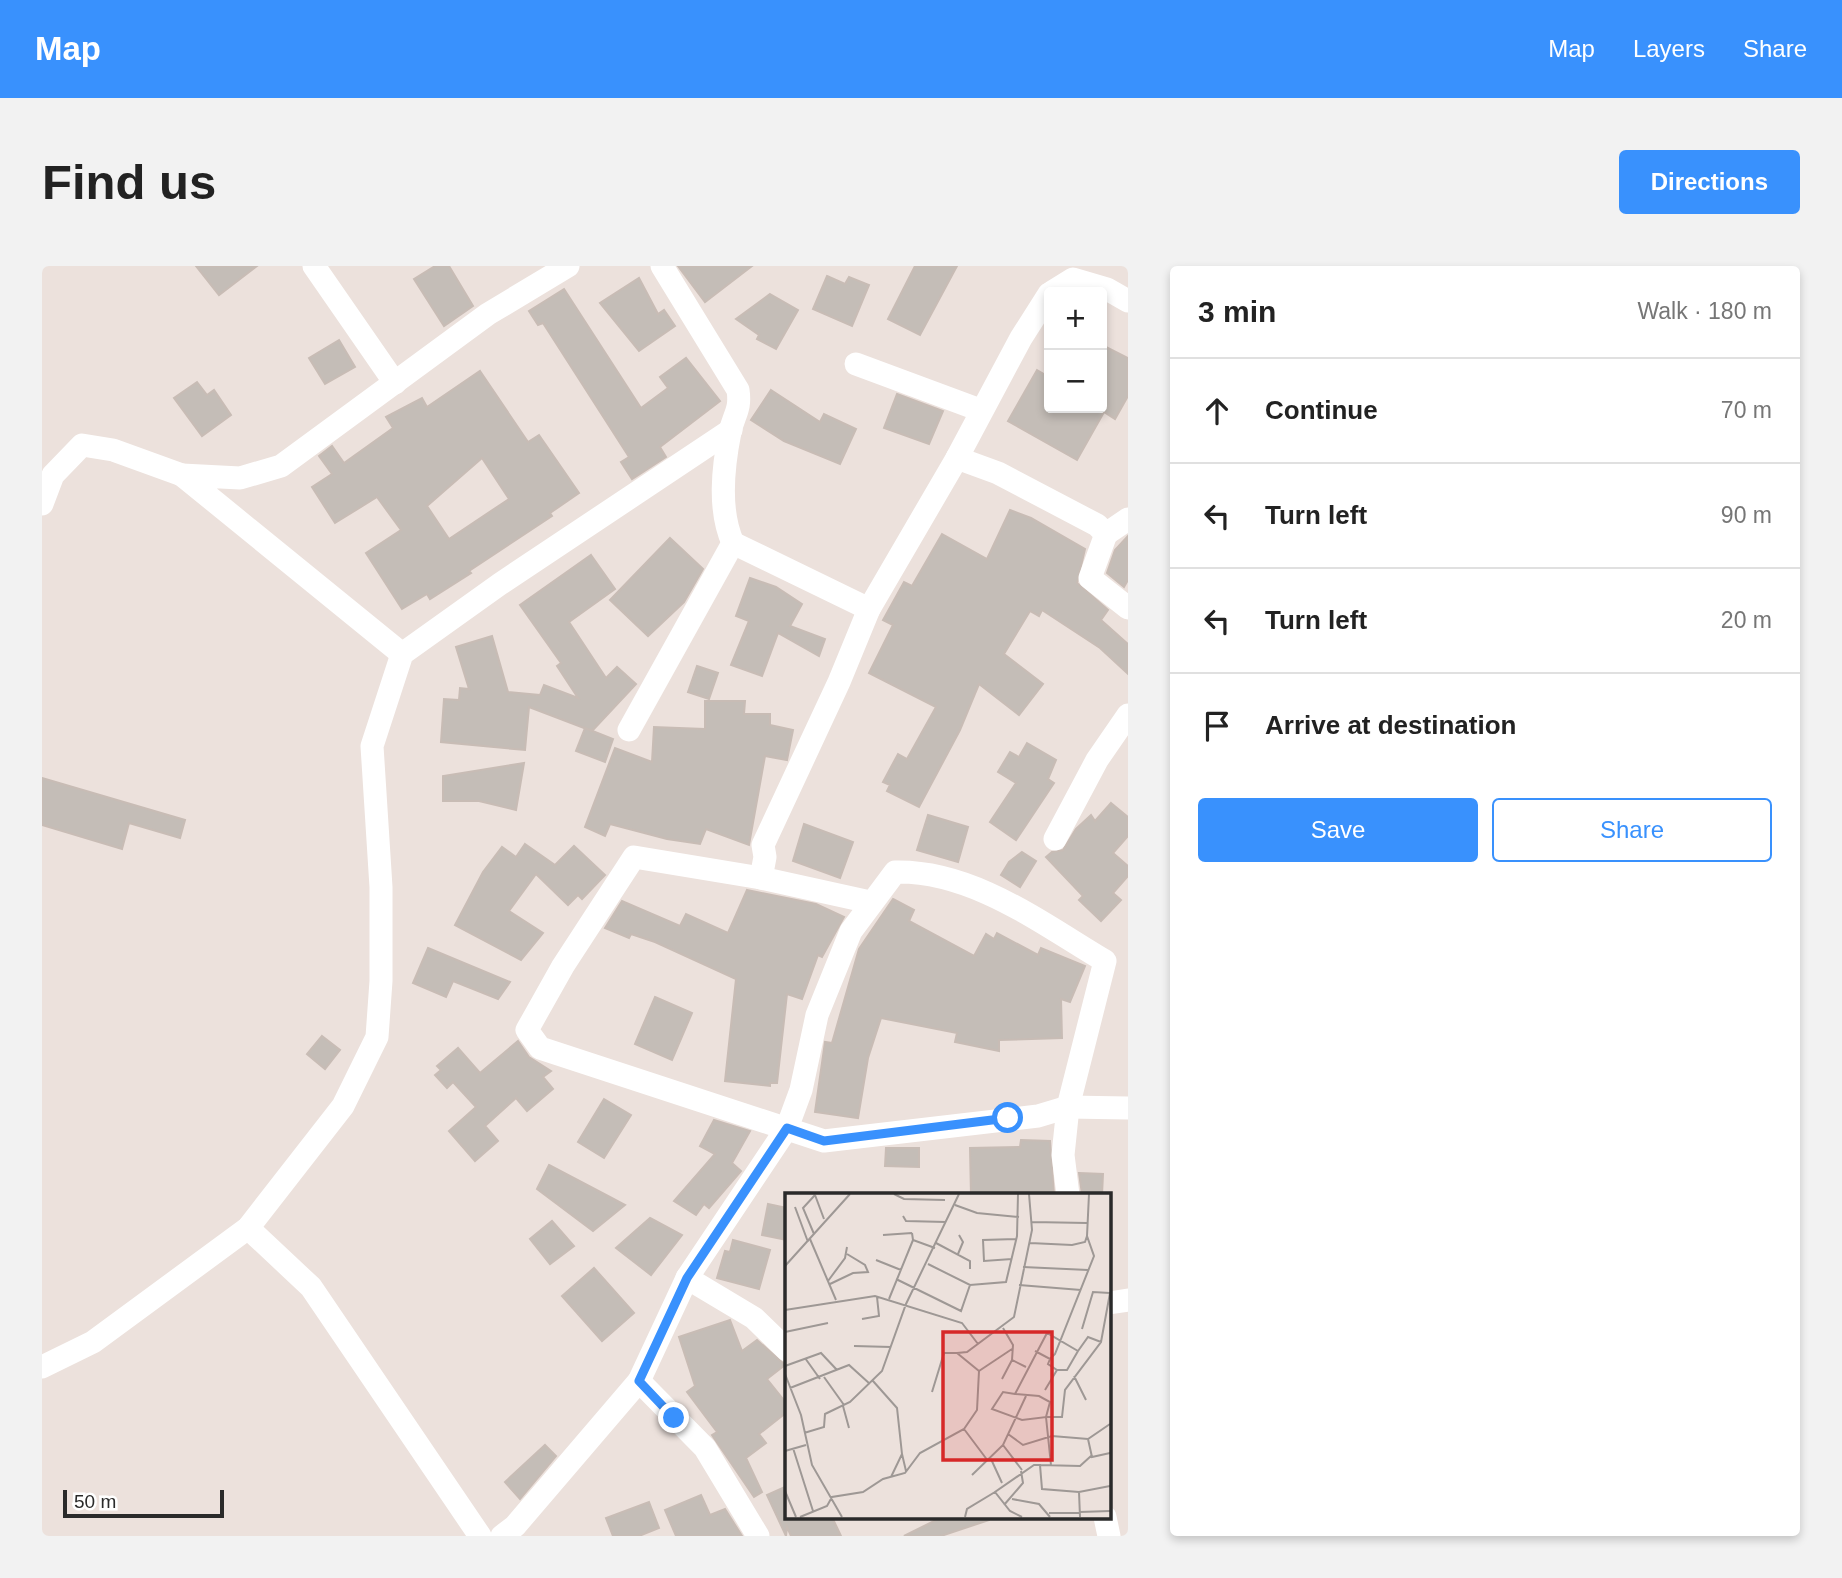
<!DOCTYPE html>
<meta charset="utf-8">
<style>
:root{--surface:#fff;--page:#f2f2f2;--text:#222;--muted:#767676;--line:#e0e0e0;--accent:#3991fd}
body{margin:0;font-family:Arial,sans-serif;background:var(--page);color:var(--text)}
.controls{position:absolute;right:21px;top:21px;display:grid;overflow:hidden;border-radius:7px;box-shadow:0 4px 10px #0003}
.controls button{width:63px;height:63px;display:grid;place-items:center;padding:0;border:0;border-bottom:2px solid var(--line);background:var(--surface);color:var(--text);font:35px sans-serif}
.scale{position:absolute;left:21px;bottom:18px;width:161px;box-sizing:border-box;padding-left:7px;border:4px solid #2a2a2a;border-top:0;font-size:19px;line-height:24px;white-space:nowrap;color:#2a2a2a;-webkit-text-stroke:5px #fff;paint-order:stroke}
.stop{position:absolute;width:21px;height:21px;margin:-16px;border:5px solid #3991fd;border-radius:50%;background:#fff}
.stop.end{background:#3991fd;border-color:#fff;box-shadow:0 2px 7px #0008}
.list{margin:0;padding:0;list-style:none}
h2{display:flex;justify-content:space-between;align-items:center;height:91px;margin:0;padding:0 28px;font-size:30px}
h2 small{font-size:23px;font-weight:400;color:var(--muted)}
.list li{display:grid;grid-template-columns:46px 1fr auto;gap:21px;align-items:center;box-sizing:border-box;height:105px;padding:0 28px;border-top:2px solid var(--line)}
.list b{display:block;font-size:26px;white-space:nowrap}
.list em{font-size:23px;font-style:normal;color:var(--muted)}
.actions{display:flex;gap:14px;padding:21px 28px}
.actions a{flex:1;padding:16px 0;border:2px solid var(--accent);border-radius:7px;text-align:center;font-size:24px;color:var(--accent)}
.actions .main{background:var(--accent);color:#fff}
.icon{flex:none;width:38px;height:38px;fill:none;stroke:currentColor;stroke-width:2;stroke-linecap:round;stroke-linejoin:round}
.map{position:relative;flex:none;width:1086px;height:1270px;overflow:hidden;border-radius:7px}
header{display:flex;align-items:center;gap:42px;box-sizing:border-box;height:98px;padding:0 35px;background:var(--accent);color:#fff}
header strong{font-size:33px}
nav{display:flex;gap:38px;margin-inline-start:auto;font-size:24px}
.intro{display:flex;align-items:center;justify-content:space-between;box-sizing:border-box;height:168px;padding:0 42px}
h1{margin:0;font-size:49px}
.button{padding:18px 32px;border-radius:7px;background:var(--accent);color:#fff;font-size:24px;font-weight:700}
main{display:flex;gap:42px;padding:0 42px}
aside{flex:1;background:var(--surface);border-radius:7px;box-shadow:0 4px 10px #0003}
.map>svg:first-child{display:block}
.building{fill:#c4bdb7;stroke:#c8bcb5;stroke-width:2;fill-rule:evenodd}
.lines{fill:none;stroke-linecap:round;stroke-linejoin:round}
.street{stroke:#fff;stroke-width:23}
.route{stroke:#3991fd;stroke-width:9}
.inset-road{fill:none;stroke:#9e9895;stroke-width:2}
.view{fill:#d62828;fill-opacity:0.15;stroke:#d62828;stroke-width:3.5}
.inset-edge{fill:none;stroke:#2a2a2a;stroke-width:3.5}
</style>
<header>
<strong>Map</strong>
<nav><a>Map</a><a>Layers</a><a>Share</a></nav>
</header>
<div class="intro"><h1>Find us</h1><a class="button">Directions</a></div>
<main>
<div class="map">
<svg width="1086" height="1270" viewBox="0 0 1086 1270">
<rect width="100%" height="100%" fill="#ece1dc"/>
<g class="building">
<path d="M154,0h61l-38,29z"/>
<path d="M393,0h14l24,40 -29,20 -30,-47z"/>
<path d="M636,0h74l-47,36z"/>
<path d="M873,0h42l-37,69 -32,-16z"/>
<path d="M785,10l18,8 4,-7 20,8 -17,41 -39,-17z"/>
<path d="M597,12l19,36 6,-4 11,16 -36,25 -39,-48z"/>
<path d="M522,23l77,119 27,-20 -8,-11 26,-19 34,43 -60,46 6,10 -34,22 -11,-17 8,-5 -86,-134 -5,2 -9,-14z"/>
<path d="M728,28l28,16 -22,39 -19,-10 2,-4 -23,-16z"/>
<path d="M297,74l16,27 -30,17 -16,-26z"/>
<path d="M1060,79l26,13v38l-13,23 -11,-7 -27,48 -69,-39 29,-51 12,7v31h53z"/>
<path d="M438,105l48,71 11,-7 40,58 -29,20 2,3 -83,55 2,2 -41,26 -3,-5 -25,15 -36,-56 35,-23 -24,-33 -42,26 -23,-36 20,-13 -13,-18 13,-10 12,17 49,-35 -7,-11 36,-19 5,9zM440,192l27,41 -60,40 -22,-33z"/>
<path d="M155,116l10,13 7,-5 17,25 -29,21 -28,-38z"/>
<path d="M729,124l49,32 4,-8 32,15 -16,35 -56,-23 -33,-21z"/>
<path d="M855,128l46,17 -14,33 -45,-16z"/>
<path d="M968,244l21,8 54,31 -8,34 31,27 -7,10 27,24v30l-28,-26 -58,-38 -3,6 -9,-5 -26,43 39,30 -24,31 -40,-31 -19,46 -41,77 -32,-16 3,-6 -7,-3 15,-28 9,5 29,-52 -67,-34 24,-48 -10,-5 21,-38 8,4 30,-52 45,25z"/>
<path d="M1086,270v44l-4,7 -17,-14 8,-23z"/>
<path d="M628,272l33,31 -19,33 -36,34 -38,-36z"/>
<path d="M549,289l24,34 -46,33 37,56 11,-11 19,17 -44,47 -63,-24 -4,43 -84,-8 3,-43 15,1 1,-12 9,1 -13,-42 36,-11 16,56 32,3 4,-10 34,13 -21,-32 4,-3 -41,-58z"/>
<path d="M708,312l26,9 26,17 -12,22 35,13 -6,17 -41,-23 -16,43 -31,-11 18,-44 -13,-5z"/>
<path d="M655,400l21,7 -9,26 -21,-7z"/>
<path d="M663,435h40l-1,13h26v11l23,5 -6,30 -22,-4 -16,89 -43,-16 -6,15 -33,-5 -57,-15 -5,12 -20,-9 30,-79 37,14 2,-35 51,2z"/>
<path d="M543,462l28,11 -8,23 -29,-11z"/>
<path d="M985,477l29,17 -8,19 6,4 -38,57 -26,-18 26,-39 -18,-11 12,-20 9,5z"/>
<path d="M482,497l-8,47 -37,-9h-36v-25z"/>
<path d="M0,512l143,42 -5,18 -51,-15 -7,26 -80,-24z"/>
<path d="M1069,537l17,14v19l-15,17 15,13v10l-15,17 8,7 -20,21 -22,-21 4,-4 -37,-39 6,-5 11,-2 13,-21 15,-14 4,6z"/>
<path d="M886,549l40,12 -10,35 -41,-12z"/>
<path d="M762,558l49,18 -13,36 -47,-17z"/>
<path d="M483,578l30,21 19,-19 31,29 -23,24 -4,-4 -10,10 -32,-31 -27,37 34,22 -22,27 -66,-35 28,-53 19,-25 14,10z"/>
<path d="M980,586l14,9 -16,26 -19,-12 8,-13z"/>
<path d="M705,624l69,14 28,13 -22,40 -4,-2 -16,44 -15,-5 -10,89h-7v3l-45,-5 11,-102 -81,-37 -24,-8 -2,4 -24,-10 17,-27 58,25 6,-12 42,19z"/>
<path d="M851,633l21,11 -5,11 65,35 12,-22 8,5 3,-6 41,22 3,-7 44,18 -15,36 -9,-3 1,39 -63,2v11l-44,-9 2,-9 -76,-15 -13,40 -10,60 -43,-6 10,-70 7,1 27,-94z"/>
<path d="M386,682l82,34 -12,17 -45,-18 -7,16 -33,-14z"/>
<path d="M613,731l37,16 -20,47 -37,-16z"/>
<path d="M280,770l18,14 -15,19 -18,-15z"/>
<path d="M476,775l11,16 22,14 -8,6 10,12 -26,22 -11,-13 -31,28 13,15 -23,20 -26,-30 27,-24 -23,-25 -6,6 -12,-13 6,-5 -4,-4 21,-18 22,25z"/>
<path d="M562,833l27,16 -27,43 -26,-16z"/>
<path d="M672,854l36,11 -18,32 9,8 -32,37 -5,-4 -8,11 -22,-14 41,-47 -15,-8z"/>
<path d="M979,874l29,1 4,54h-83l-1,-47 50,-1z"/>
<path d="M844,882h33v19l-34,-1z"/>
<path d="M507,899l59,31 17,9 -32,26 -56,-42z"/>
<path d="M1037,907l24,1 -1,21 -20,-1z"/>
<path d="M726,938l19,4v32l-25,-5z"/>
<path d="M608,952l32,17 -31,40 -35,-27z"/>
<path d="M510,955l22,25 -24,18 -20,-25z"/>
<path d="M691,974l37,10 -11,39 -42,-11 8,-27 5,1z"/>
<path d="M552,1002l40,45 -32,28 -40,-45z"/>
<path d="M688,1054l12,31 15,-11 28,25 -18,14 20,25v8l-28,22 7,9 -20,15 16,34 -8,5 -42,-62 5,-3 -30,-40 8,-6 -16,-49z"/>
<path d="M503,1179l11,11 -36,43 -15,-17z"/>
<path d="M745,1220v31h45l9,19h-50l-4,-9 -1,9 -19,-41z"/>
<path d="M659,1229l9,20 15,-6 17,27h-66l-11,-26z"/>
<path d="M607,1236l10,26 -20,8h-26l-7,-18z"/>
<path d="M900,1251h47v3l-48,16h-37z"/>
</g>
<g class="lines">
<g class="street">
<path d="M272,0l81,117"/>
<path d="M620,0l76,124c3,20 -4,24 -8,42 -7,35 -12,78 3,111l136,66"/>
<path d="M1010,26l21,-13 34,10 21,12"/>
<path d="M814,98l124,46"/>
<path d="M915,192l41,15 99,52 9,9 22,-15"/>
<path d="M0,238l11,-29 29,-30 31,5 69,25"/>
<path d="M1064,268l-16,44 38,30"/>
<path d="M360,388l-220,-179 58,3 41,-12 207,-152 80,-48"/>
<path d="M587,464l104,-187"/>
<path d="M1013,573l42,-79 31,-45"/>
<path d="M719,612l-127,-21 -71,109 -36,64 13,18 284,93 214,-25 30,-9 -5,48 5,40"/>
<path d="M828,636l-109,-24 4,-21 -2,-12 76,-163 30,-73 88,-151 64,-120 28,-44"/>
<path d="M206,962l63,59 169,249"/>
<path d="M645,1012l67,40 33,32"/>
<path d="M1067,1037l19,-3"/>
<path d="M0,1101l51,-25 155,-114 95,-122 34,-69 4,-56v-94l-9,-141 30,-92 98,-70 231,-154"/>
<path d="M597,1115l66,67 53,88"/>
<path d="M1063,1251l4,19"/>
<path d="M460,1270l13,-10 124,-145 48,-103 100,-150 14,-38 16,-75 34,-84 44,-59c77,-2 146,51 210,89l-37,146 60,1"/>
</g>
</g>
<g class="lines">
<path class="route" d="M632,1152l-35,-37 48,-103 100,-150 37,13 184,-23"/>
</g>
<g transform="translate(743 927)">
<rect width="326" height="326" fill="#ece1dc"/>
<path class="inset-road" d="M109,1l10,5 41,1M30,2l9,24M170,12l22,8 42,4M10,14l13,35M118,23l3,5 40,1M247,29l55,1M127,40l1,7 22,8M29,41l-11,-26 12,-13M98,42l29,-2M25,46l26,61M151,50l34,18v8M245,50l42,2 13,-3 2,-6M173,61l5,-12 -4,-7M227,66l-28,2 -1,-21 33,-1M91,67l25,10M143,71l42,21 36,-3 11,-46 1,-42M0,73l65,-72M238,74l65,3M111,86l65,32 9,-26M43,88l17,-23 2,-11M45,91l23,-11 15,-1 -3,-7 -18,-11M234,92l62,5M104,106l24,-59M0,117l90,-14 87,27 16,21M77,126l17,-3 -2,-19M218,135l10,17 -1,15 14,7M297,136l11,-37 17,1M0,139l43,-9M316,149l-13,-5 -10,14 -31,-18 -32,61 24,2 11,6 -4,15h16l3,-27 36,-48 9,-49M69,153l37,1M250,158l15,8 5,-5 39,-98 -7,-20 2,-42M20,165l15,21M265,166l-2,5 9,6h10l11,-19M0,173l36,-13 16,17M194,178l-22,-18 10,-1 47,-35 18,-87 -3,-36M0,181l16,41 11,50 30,52M289,183l12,24M39,184l20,28M217,186l10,-19M88,188l24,27 5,46M5,195l59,-23 21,19M260,197l12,-20M147,199l12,-39h13M230,201l-12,-2 -11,17 30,11 24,-3 5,48M58,213l6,22M179,236l24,32M19,240l20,-6 1,-13 25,-12 32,-31 24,-67 53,-110M223,241l15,11 29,-9 36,3 22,-15M303,246l4,18 18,-4M218,252l19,25M8,255l20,63M0,258l21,-6M206,266l11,24M255,272l40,1 11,-10M187,282l31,-30 23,-49M106,284l11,-23 4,17M0,298l11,26M294,299l1,25M227,306l27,5 11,13M219,312l19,-22 -2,-12M264,320l61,-2M15,324l27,-11 5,-9 31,-5 20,-13 22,-6 15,-20 44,-24 13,-19 2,-39 33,-22M180,324l2,-8 28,-17M237,324l-12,-6 -15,-19 39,-27h6l2,24 37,3 31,-6"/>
<path class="view" d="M158,139h109v128h-109z"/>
<rect width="326" height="326" class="inset-edge"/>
</g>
</svg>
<div class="controls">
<button>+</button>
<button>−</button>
</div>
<div class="scale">50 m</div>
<div class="stop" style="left:966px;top:852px"></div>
<div class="stop end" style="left:632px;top:1152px"></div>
</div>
<aside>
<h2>3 min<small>Walk · 180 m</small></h2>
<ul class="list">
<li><svg class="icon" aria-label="ahead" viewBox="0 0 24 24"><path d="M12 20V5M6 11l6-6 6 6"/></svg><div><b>Continue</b></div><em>70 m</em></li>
<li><svg class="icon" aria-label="left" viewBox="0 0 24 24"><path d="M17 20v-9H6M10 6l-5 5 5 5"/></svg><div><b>Turn left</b></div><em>90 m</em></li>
<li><svg class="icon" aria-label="left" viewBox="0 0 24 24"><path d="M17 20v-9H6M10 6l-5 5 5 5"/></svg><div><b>Turn left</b></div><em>20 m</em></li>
<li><svg class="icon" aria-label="arrive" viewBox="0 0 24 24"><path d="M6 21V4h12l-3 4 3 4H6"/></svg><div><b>Arrive at destination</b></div></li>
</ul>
<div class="actions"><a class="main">Save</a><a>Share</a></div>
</aside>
</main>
